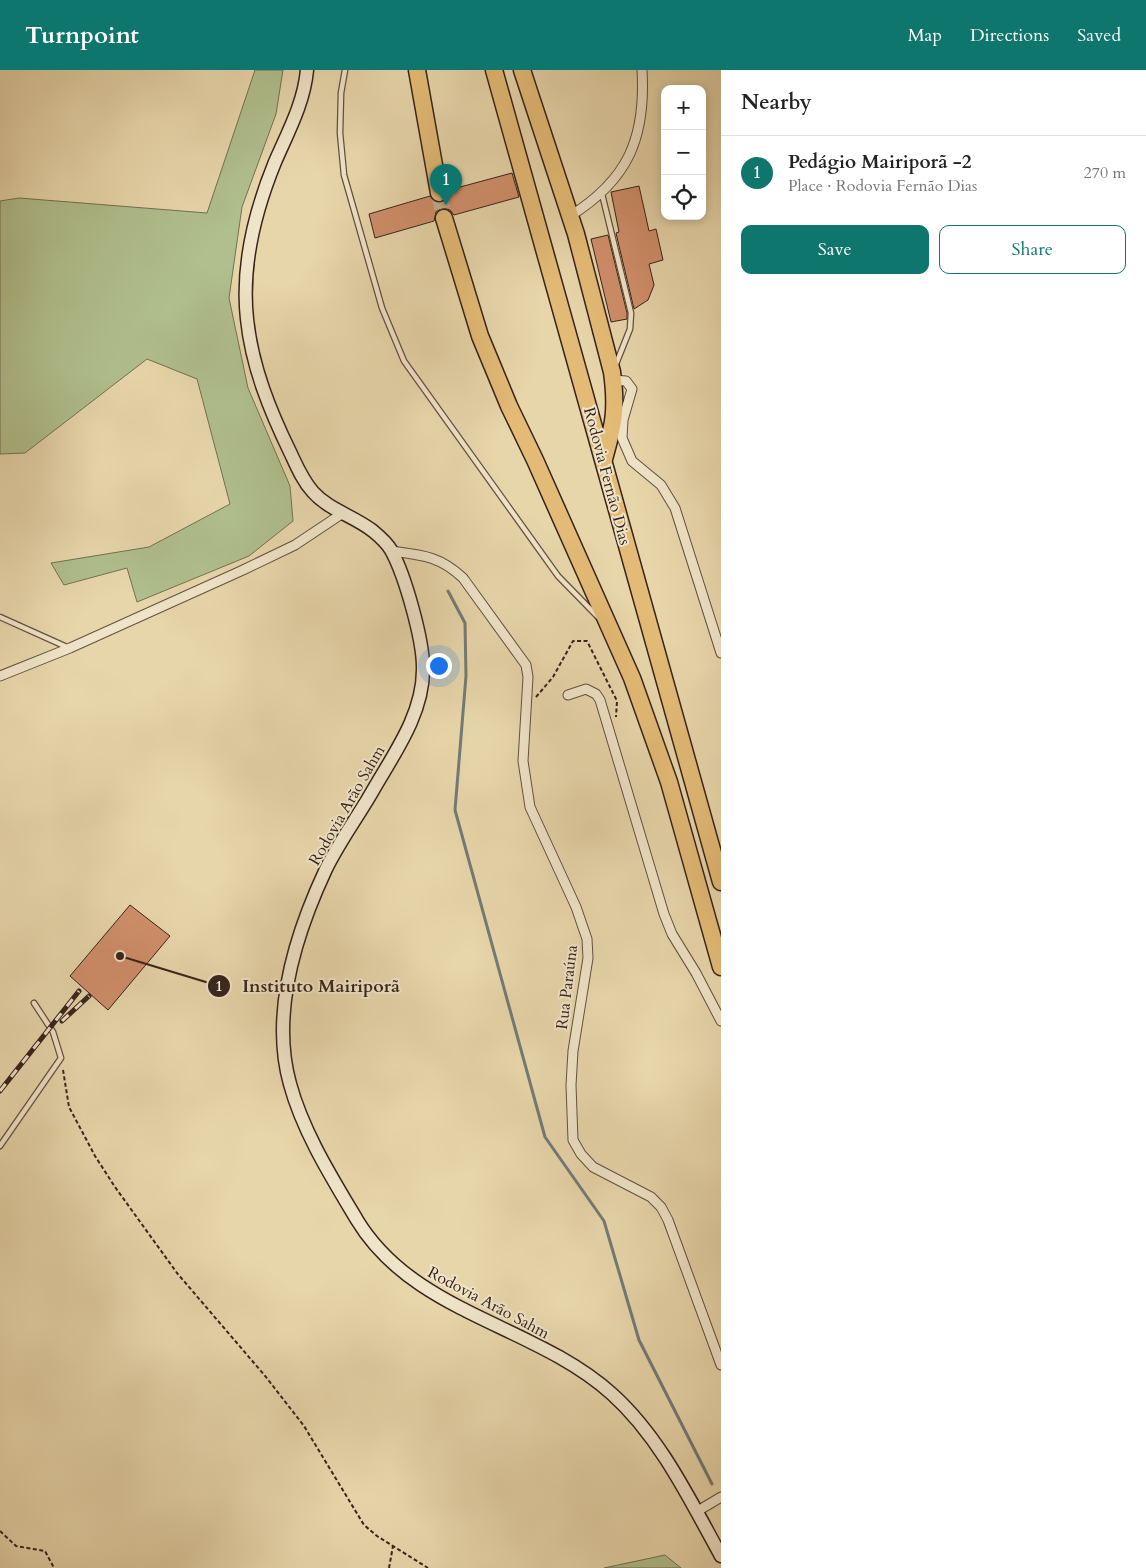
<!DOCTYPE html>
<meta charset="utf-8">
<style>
:root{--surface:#fff;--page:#f2f2f2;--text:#222;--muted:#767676;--line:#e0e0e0;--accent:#0f766e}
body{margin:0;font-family:Cardo,serif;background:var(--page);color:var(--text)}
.controls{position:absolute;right:15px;top:15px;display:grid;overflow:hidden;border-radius:10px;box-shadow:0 2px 8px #0003}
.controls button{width:45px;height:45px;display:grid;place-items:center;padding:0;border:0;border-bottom:1px solid var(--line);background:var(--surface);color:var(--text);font:25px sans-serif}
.you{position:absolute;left:438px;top:595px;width:18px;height:18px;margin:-12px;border:4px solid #fff;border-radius:50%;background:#1a73e8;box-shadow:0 0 0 8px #1a73e833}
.badge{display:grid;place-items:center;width:32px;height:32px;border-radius:50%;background:var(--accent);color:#fff;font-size:16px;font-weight:700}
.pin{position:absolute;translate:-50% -41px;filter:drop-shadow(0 1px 2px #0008)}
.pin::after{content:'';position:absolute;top:26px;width:18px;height:15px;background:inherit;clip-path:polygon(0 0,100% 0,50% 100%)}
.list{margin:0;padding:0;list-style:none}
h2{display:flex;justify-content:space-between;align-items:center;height:65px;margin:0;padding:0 20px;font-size:21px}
h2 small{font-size:16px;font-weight:400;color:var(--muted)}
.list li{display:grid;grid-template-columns:32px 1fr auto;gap:15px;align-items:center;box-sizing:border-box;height:75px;padding:0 20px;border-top:1px solid var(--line)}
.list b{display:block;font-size:19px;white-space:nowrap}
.list p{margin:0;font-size:16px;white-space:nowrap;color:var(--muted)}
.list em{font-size:16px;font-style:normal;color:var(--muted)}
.actions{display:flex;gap:10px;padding:15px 20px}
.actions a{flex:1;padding:11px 0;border:1px solid var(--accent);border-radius:10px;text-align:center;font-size:18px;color:var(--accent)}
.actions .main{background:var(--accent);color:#fff}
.icon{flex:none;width:28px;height:28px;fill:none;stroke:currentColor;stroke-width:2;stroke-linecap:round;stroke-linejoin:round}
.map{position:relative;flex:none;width:721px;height:1498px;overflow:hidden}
header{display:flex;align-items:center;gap:30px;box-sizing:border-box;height:70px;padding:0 25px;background:var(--accent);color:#fff}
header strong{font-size:24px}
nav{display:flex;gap:28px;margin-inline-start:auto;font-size:18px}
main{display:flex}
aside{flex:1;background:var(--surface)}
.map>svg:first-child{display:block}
.green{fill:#b0bf8d;stroke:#727154}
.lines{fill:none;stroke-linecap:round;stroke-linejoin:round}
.stream{stroke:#737b77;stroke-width:3}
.building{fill:#d08f6b;stroke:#35231b}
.highway-tunnel{stroke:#c4b28e;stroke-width:16;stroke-dasharray:16 8;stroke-linecap:butt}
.lane-casing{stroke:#62503f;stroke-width:7}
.street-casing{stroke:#62503f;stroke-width:11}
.secondary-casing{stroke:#35231b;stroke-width:15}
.highway-casing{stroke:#35231b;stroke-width:19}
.path{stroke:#35231b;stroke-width:2;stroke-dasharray:4 2.5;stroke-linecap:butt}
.lane{stroke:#f0e4c8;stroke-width:4.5}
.street{stroke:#f0e4c8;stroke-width:9}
.secondary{stroke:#f0e4c8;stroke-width:12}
.highway{stroke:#e4bb76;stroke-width:16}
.rail-casing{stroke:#35231b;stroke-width:5}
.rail{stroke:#f0e4c8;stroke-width:3;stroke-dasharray:9;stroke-linecap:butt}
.labels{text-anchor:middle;stroke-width:4;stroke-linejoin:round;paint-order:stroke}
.street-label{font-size:16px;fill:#35231b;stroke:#f0e4c8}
.leader{fill:none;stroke:#35231b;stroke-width:2}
.callout-dot{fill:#35231b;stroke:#f0e4c8;stroke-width:2}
.mark-label{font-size:15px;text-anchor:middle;font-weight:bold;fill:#fff}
.callout-label{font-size:18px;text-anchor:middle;font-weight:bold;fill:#35231b;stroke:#f0e4c8;stroke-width:4;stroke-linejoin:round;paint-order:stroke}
</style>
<header>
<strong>Turnpoint</strong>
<nav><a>Map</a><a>Directions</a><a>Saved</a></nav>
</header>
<main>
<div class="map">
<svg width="721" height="1498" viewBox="0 0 721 1498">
<rect width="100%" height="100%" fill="#e8d6ab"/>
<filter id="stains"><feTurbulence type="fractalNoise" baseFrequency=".004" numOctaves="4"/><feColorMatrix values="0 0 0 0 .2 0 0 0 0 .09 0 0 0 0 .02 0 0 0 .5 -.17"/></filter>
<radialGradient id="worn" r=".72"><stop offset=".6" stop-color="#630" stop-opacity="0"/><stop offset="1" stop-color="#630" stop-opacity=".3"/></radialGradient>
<g class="green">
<path d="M255,0h28l-7,44 -34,93 -13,91 19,90 42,98 3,35 -44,35 -112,46 -10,-34 -63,17 -13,-22 98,-16 81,-43 -33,-125 -50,-20 -122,94 -25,1v-253l19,-3 188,15z"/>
<path d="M665,1485l16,13h-77z"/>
</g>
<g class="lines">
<path class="stream" d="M448,521l17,32 1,53 -11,134 90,327 59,84 35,119 73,144"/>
</g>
<g class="building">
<path d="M512,103l7,24 -65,18 -4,-5 -8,-2 -6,4 -2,9 -59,17 -6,-24 61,-18 5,6 6,1 7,-6 1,-7z"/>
<path d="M639,116l10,45 7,-2 7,31 -14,4 5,21 -6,15 -14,9 -18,-76 3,-1 -8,-40z"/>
<path d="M608,165l19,78v6l-16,3 -20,-83z"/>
<path d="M130,835l40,31 -62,74 -38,-34z"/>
</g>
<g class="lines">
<path class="highway-tunnel" d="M439,123l5,25"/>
<g class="lane-casing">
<g id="lane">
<path d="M345,0l-4,23 -1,40 4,42 38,133 22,53 154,215 40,41"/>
<path d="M602,124l29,119 -1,16 -14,35"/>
<path d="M0,547l69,31"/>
<path d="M0,1076l61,-88 -8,-26 -19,-29"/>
</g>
</g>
<g class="street-casing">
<g id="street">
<path d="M570,146c58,-36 76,-78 72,-146"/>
<path d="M613,310l13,1 6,8 -9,31 -1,18 10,23 29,24 14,23 46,145"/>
<path d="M391,481c31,4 49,5 72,27l63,87 2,12 -5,84 7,46 46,100 11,32 1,19 -15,93 -2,34 2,55 8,14 12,13 58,30 10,10 7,13 53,145"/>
<path d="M0,606l70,-28 173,-78 52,-25 48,-32"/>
<path d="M568,625l18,-6 10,5 4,6 64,214 8,20 24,39 25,48"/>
<path d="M696,1442l25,-15"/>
</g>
</g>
<g class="secondary-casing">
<path id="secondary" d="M307,0c-3,33 -19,62 -32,92 -20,49 -34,103 -28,157 5,48 23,92 44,135 6,13 12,27 22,38 16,18 41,24 60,39 6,5 14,12 18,19 14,25 33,92 32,120 0,45 -30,85 -51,122 -15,26 -33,50 -46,77 -30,64 -56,144 -36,215 13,48 42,94 67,136 57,94 177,104 255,174 48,43 78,106 109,162"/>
</g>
<g class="highway-casing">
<g id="highway">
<path d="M417,0l22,123"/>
<path d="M494,0l227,812"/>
<path d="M522,0l54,164 36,138c5,37 2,52 -8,87"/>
<path d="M444,148l36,118 29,70 26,54 97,218 37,104 52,185"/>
</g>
</g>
<g class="path">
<path d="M536,627l17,-20 20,-36h14l30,60 -1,16"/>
<path d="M63,1000l6,37 26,49 20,31 62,86 89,104 38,49 60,99 13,11 51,32"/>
<path d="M0,1461l16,15 29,5 9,17"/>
<path d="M389,1498l4,-22"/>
</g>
<use href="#lane" class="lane"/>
<use href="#street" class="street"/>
<use href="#secondary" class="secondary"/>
<use href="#highway" class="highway"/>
<g class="rail-casing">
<g id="rail">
<path d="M62,951l27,-25"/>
<path d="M0,1021l79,-100"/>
</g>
</g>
<use href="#rail" class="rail"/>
</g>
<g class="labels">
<g class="street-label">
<text transform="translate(608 406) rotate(75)" y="6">Rodovia Fernão Dias</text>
<text transform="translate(346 735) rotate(-60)" y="6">Rodovia Arão Sahm</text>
<text transform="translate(566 917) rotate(-83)" y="6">Rua Paraúna</text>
<text transform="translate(489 1232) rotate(28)" y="6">Rodovia Arão Sahm</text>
</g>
</g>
<path class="leader" d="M120 886L219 916"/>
<g class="callout-dot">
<circle cx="120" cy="886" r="5"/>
<circle cx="219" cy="916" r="12"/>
</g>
<g class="mark-label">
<text x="219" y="921">1</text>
</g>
<g class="callout-label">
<text x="321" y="922">Instituto Mairiporã</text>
</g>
<rect width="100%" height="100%" filter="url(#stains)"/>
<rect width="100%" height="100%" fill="url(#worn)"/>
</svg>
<div class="controls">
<button>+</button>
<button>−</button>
<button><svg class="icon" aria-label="locate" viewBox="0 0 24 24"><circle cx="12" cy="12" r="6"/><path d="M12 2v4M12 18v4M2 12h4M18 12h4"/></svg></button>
</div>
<div class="you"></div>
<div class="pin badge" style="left:446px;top:135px">1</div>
</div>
<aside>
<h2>Nearby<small></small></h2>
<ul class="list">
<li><span class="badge">1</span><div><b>Pedágio Mairiporã -2</b><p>Place · Rodovia Fernão Dias</p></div><em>270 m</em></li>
</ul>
<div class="actions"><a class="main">Save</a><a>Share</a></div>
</aside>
</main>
